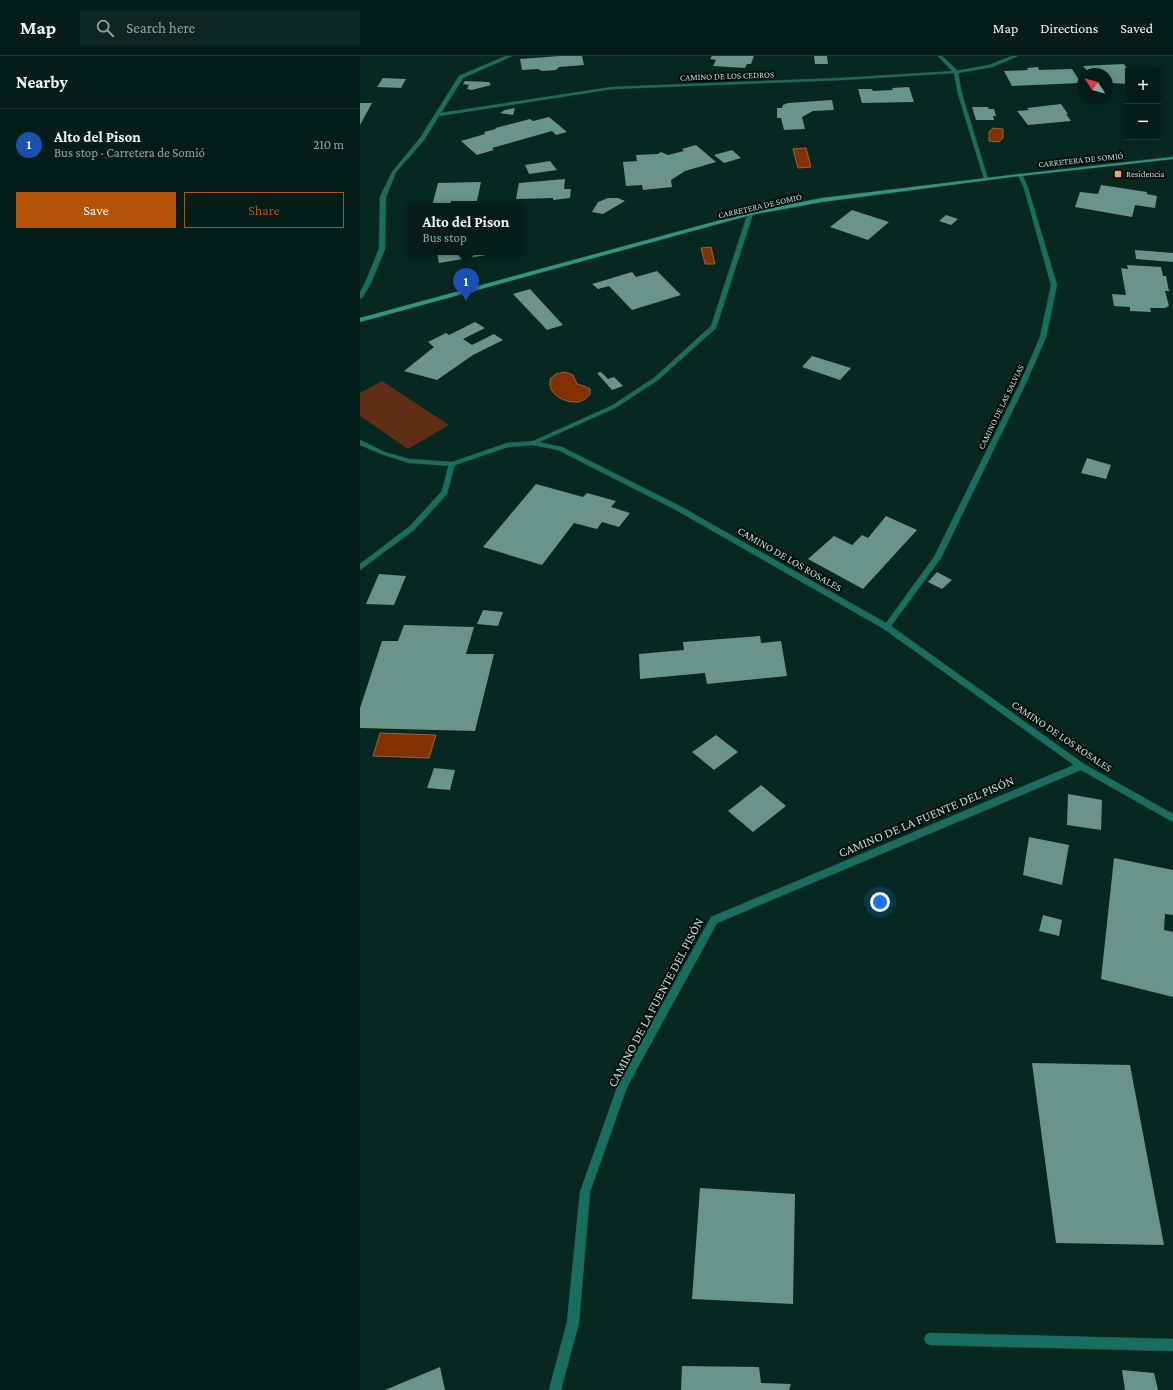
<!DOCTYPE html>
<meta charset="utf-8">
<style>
:root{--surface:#051d19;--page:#0e2622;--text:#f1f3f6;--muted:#97a2a2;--line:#263b38;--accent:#b45309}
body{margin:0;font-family:"Crimson Pro",serif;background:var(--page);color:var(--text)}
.controls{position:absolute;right:12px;top:12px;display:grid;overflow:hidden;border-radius:0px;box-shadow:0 2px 10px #0003}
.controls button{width:36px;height:36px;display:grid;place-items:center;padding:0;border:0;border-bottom:1px solid var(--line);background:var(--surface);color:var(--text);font:20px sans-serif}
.compass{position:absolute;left:717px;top:12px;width:36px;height:36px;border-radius:50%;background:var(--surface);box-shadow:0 2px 10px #0003;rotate:307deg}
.you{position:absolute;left:520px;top:846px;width:14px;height:14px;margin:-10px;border:3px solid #fff;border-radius:50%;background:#1a73e8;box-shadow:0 0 0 6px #1a73e833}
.badge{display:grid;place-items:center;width:26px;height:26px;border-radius:50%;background:var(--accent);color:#fff;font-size:13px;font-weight:700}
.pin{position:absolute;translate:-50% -33px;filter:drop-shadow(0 1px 2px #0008)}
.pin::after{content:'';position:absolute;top:21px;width:14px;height:12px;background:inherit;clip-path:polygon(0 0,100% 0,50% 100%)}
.popup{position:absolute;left:48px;top:147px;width:116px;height:52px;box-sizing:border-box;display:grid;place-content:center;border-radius:0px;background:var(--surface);filter:drop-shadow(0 1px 3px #0005);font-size:13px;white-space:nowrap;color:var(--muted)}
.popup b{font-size:15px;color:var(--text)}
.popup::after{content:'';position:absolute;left:50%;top:100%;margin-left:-8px;border:8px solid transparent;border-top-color:var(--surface)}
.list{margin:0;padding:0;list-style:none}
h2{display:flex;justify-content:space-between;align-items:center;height:52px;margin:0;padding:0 16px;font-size:17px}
h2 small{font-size:13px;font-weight:400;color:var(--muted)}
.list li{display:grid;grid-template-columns:26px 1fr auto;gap:12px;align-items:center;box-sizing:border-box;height:72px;padding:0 16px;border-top:1px solid var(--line)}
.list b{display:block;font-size:15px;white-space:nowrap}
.list p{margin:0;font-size:13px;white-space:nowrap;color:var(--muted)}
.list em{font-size:13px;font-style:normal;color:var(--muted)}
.actions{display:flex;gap:8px;padding:12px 16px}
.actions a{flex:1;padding:9px 0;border:1px solid var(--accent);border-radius:0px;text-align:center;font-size:14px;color:var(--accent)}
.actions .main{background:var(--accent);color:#fff}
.icon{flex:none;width:22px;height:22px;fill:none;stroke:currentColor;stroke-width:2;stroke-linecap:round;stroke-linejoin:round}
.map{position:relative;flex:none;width:813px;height:1334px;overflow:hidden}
header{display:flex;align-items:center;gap:24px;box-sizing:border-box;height:56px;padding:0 20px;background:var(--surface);border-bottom:1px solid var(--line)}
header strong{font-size:19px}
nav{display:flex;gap:22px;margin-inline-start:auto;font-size:14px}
.search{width:280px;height:36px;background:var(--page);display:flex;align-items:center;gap:10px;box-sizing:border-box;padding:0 14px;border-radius:0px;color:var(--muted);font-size:15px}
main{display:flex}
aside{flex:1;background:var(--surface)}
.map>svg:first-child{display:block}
.green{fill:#602d17}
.water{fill:#823004;stroke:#966342}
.building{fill:#6a948a}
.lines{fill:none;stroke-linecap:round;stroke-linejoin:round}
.lane-casing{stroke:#25443e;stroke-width:1}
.street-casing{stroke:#25443e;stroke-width:1}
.secondary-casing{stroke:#25443e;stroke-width:1}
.lane{fill:#186f60;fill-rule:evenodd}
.street{fill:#186f60;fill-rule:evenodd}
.secondary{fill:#2c9783;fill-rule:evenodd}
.poi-dot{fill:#f2a080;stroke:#010e0a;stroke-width:1.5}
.labels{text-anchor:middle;stroke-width:4;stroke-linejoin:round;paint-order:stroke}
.far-street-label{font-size:9px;fill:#c5dad4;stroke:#010e0a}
.far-poi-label{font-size:9px;fill:#c5dad4;stroke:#010e0a;text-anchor:start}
.street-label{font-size:11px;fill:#c5dad4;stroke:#010e0a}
.near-street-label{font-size:13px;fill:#c5dad4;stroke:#010e0a}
</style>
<header>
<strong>Map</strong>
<div class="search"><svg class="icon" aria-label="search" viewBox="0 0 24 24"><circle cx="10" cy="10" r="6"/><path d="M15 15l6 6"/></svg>Search here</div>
<nav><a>Map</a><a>Directions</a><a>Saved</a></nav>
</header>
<main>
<aside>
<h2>Nearby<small></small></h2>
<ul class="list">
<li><span class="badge" style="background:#1a4fb4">1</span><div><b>Alto del Pison</b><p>Bus stop · Carretera de Somió</p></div><em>210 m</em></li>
</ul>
<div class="actions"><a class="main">Save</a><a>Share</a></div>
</aside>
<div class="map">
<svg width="813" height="1334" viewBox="0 0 813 1334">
<rect width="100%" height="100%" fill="#072721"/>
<path class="green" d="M22,325l67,44 -41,24 -48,-33v-23z"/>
<g class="water">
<path d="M633,72l10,1v9l-4,4 -10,-1v-9z"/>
<path d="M446,92l5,19 -13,1 -5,-19z"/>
<path d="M351,191l4,17h-10l-4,-16z"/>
<path d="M205,316l8,3 4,9 7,2 6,3v5c-3,4 -8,8 -13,8 -14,1 -32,-10 -26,-24l5,-4z"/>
<path d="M20,677l56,2 -7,23 -56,-2z"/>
</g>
<g class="building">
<path d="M200,0h22l2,9 -25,2 -3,3 -14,1 -4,-2 -16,1 -2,-11z"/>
<path d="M352,0h42l-3,8h-4l-2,4 -32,-2 3,-6 -6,-1z"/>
<path d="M454,0h13l1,8h-13z"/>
<path d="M764,8l4,6v14l-18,-1 -3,-3v-6h-17l-7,-8z"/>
<path d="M678,11l1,3 33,-1 9,14 -69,3 -8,-15 24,-1 -1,-2z"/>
<path d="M23,22l23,1 -5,9 -24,-1z"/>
<path d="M105,25l24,1 2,3 -19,5 -5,-1 2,-4 -6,-1z"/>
<path d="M549,31l5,15 -52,1 -4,-14h14l1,2 20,-1 -1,-2z"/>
<path d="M472,44l2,10 -21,1 -11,6 3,12 -21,1 -3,-12h-4v-10h5l1,-3 5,-2z"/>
<path d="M0,47h12l-12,22z"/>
<path d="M701,48l7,10h-2l5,7 -43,4 -11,-14 12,-1 -2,-2z"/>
<path d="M612,51h16l1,2h5l2,7h-3l1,4h-18z"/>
<path d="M155,52l-2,7 -13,-2 5,-3z"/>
<path d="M189,61l18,15 -11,3 -4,-4 -60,17 2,2 -17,5 -16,-14 24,-7 -1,-2 12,-3 -1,-1 35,-9 3,2z"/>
<path d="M336,89l20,17 -31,9 -14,9 1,7 -29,3 -1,-5 -16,1 -3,-24 14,-1 -1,-6 22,-1 3,-2 7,3 16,-4 -2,-2z"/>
<path d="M372,94l9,8 -17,5 -10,-8z"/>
<path d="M190,105l7,9 -28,4 -4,-9z"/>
<path d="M205,123l-1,10h7l-1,9 -17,2v-2l-37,1 3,-16z"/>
<path d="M121,126l-4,19h-26l-1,4 -18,1 6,-23z"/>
<path d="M741,129l46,7v2l10,2 -2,12 -20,-3 -3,12 -57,-10 5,-15 18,2z"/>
<path d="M248,142h10l7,3 -22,13 -11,-2 6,-10z"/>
<path d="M492,154l37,12 -21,18 -38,-13z"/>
<path d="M586,159l12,4 -7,6 -12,-4z"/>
<path d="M775,194l38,3v9l-37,-3z"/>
<path d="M77,196h55v2l-53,9z"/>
<path d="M767,209l34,2 2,9h3l3,15h-4l4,15 -4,2h-15l1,4 -21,-1v-4l-16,-1 -2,-12 14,1 -5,-27 7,1z"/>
<path d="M297,215l24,24 -49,15 -23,-24 -11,3 -6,-5 40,-12 4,5z"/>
<path d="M170,233l33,36 -16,5 -34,-36z"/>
<path d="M115,266l10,6 -22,11 9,6 22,-11 9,6 -30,15 -36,25 -33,-9 30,-24 -6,-5 18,-9 3,2z"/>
<path d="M452,300l39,12 -11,12 -38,-13z"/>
<path d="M241,316l7,7 6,-2 9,9 -11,4 -15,-17z"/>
<path d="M727,402l24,7 -5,14 -25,-6z"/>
<path d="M176,428l47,13 4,-4 29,8 -5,6 19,6 -11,14 -17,-5 -5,7 -23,-6 -32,42 -59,-18z"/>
<path d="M526,460l31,14 -54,59 -55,-30 26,-23 18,9 10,-10 6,3z"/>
<path d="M577,516l15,8 -10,9 -14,-7z"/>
<path d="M19,518l27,2 -12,29 -28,-1z"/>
<path d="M123,554l20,2 -5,14 -21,-2z"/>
<path d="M44,569l70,2 -8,27h28l-19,77 -115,-3v-20l22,-67h16z"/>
<path d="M400,580l1,7 20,-2 6,35 -80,8 -2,-11 -65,6 -1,-25 45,-4 -1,-8z"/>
<path d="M356,679l22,17 -24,18 -22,-18z"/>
<path d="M74,712l21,2 -5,20 -23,-2z"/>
<path d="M401,729l25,21 -33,26 -25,-21z"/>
<path d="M708,738l34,6 -1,30 -34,-5z"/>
<path d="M669,781l40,8 -7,40 -39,-10z"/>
<path d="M754,802l59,12v45l-8,-1 -1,16 9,2v65l-72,-18z"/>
<path d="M683,859l19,5 -3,16 -20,-5z"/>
<path d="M672,1007l98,2 34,180 -108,-2z"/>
<path d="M340,1132l95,6 -2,110 -101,-5z"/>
<path d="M322,1310l77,1 2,16 30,1 -2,6h-108z"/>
<path d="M80,1311l5,23h-60z"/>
<path d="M762,1314l32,3 4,17h-33z"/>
</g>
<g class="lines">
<g class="lane-casing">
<g id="lane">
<path d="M578,0h4l16,15v2h-4z"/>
<path d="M388,157l5,1 -37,114 -58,52 -43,28 -80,36h-4v-2l80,-36 43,-28 57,-52z"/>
<path d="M92,406l3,2 -8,30 -33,36 -54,40v-6l50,-38 32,-35 7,-27z"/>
<path d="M570,1277l243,6v12l-243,-6 -4,-2 -2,-4 2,-4z"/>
</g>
</g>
<g class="street-casing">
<g id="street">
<path d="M146,0h6l-49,22 -22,35 171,-26 229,-9 115,-7 33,-6 23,-9h6l-26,11 -34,6 4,21 26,85 -2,1 -2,-1 -26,-85 -4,-21 -113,7 -229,9 -173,27 -15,24 -28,32 -10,25 -1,52 -14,34 -8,14 -3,2v-7l5,-9 14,-34 1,-52 12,-25 28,-34 39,-62z"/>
<path d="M658,118h4l6,14 29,97 -11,52 -19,44 -86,177 -50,68 193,138 89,50v8l-92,-52 -364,153 -90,164 -37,105 -11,130 -18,68h-12l18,-68 13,-130 39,-110 92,-165 363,-152 -190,-136 -208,-119 -118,-60 -25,-5 -25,2 -56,19 -43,-3 -28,-9 -21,-9v-5l25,12 24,7 43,3 55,-19 26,-2 29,6 118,59 206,117 48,-66 87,-176 19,-44 11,-52 -27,-97 -6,-13z"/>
</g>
</g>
<g class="secondary-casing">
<path id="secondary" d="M813,101v2l-162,18 -189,25 -71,13 -391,107v-4l390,-106 72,-14 189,-23z"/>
</g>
<use href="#lane" class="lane"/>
<use href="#street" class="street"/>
<use href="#secondary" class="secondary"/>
</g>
<rect class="poi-dot" x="754" y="114" width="8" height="8" rx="2"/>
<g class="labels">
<g class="far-street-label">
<text transform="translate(367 20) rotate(-2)" y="3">CAMINO DE LOS CEDROS</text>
<text transform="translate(721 104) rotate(-6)" y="3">CARRETERA DE SOMIÓ</text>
<text transform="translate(400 150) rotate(-13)" y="3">CARRETERA DE SOMIÓ</text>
<text transform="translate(641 351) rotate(-64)" y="3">CAMINO DE LAS SALVIAS</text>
</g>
<g class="far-poi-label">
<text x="766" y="121">Residencia</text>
</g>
<g class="street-label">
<text transform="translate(430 503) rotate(30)" y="4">CAMINO DE LOS ROSALES</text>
<text transform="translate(702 680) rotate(34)" y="4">CAMINO DE LOS ROSALES</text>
</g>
<g class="near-street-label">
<text transform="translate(566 760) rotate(-23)" y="5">CAMINO DE LA FUENTE DEL PISÓN</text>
<text transform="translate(295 946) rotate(-62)" y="5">CAMINO DE LA FUENTE DEL PISÓN</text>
</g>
</g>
</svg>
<div class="controls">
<button>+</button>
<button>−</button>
</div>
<svg class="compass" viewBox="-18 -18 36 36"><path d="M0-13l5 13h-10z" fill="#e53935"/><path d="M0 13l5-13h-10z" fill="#97a2a2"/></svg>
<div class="you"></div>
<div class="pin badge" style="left:106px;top:245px;background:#1a4fb4">1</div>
<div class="popup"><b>Alto del Pison</b>Bus stop</div>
</div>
</main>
